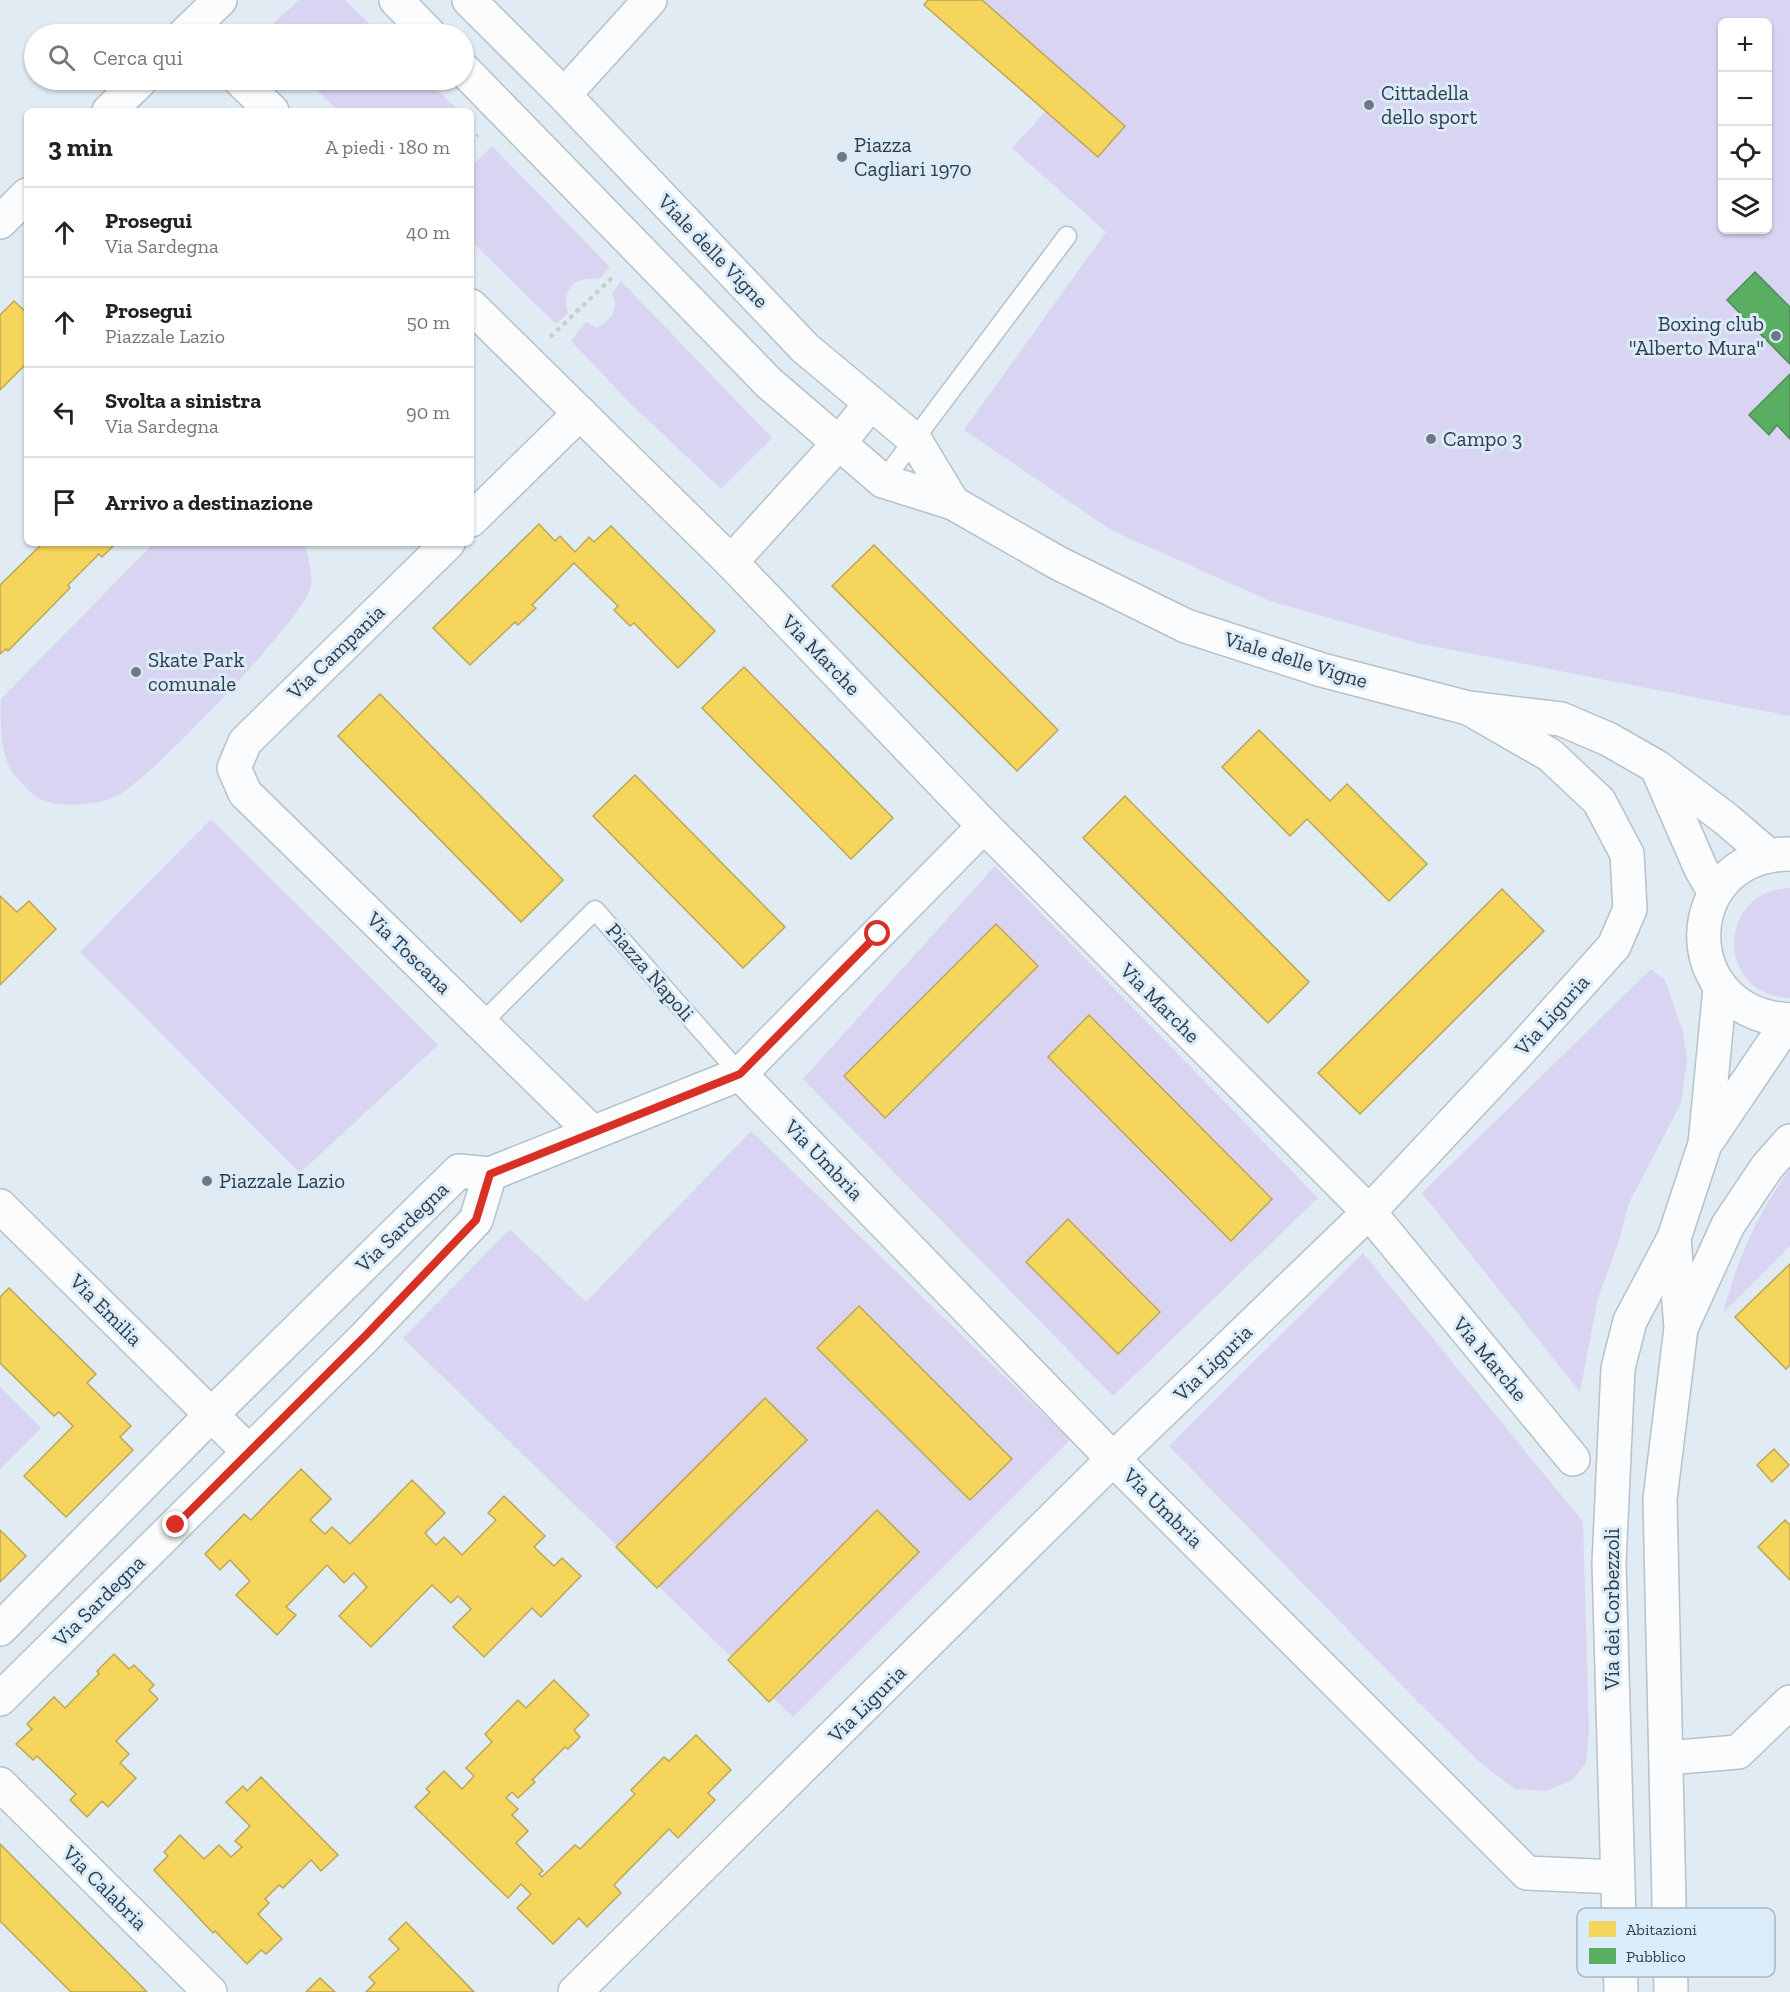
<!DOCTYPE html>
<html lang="it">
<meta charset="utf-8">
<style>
:root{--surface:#fff;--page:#f2f2f2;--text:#222;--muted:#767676;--line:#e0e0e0}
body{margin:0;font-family:"Zilla Slab",serif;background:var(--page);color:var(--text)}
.controls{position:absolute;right:18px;top:18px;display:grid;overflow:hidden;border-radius:9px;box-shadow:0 2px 4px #0004}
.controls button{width:54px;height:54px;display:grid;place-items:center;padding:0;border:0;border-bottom:2px solid var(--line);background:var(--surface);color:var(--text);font:30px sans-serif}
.stop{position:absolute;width:18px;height:18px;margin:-14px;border:4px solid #d93025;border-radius:50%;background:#fff}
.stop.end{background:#d93025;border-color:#fff;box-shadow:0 2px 6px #0008}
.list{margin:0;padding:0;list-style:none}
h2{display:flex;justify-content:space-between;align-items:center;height:78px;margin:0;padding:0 24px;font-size:26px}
h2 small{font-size:20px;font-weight:400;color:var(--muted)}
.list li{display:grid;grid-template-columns:39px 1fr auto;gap:18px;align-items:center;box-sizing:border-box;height:90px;padding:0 24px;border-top:2px solid var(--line)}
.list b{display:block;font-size:22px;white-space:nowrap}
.list p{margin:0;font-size:20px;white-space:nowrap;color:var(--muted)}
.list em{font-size:20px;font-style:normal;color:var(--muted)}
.icon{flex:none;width:33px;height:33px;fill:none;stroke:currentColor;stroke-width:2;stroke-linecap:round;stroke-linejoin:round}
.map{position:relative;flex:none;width:1790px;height:1992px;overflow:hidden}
.search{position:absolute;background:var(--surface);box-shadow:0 2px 4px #0004;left:24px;top:24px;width:450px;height:66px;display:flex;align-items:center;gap:15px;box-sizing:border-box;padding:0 21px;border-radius:33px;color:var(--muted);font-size:22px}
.panel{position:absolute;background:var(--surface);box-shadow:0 2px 4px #0004;left:24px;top:108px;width:450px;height:438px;border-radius:9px}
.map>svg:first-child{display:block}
.green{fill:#d9d4f1;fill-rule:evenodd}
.homes{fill:#f6d55c;stroke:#bba755;stroke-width:1.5}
.public{fill:#5aae61;stroke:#4d8c59;stroke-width:1.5}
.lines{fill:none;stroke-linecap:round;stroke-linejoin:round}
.service-casing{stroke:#b7c1c8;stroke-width:21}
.minor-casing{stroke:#b7c1c8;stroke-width:36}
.tertiary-casing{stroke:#b7c1c8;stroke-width:36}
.secondary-casing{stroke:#b7c1c8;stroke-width:36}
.path{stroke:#c7cccf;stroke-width:4;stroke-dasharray:4.5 4.5;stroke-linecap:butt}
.service{stroke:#fafcfd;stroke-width:18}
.minor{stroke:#fafcfd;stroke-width:33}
.tertiary{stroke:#fafcfd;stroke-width:33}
.secondary{stroke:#fafcfd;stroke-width:33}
.route{stroke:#d93025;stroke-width:8}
.poi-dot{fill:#6e7983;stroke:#daecfa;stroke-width:2}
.labels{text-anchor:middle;stroke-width:6;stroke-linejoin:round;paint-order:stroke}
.poi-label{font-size:21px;fill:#303c46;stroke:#daecfa;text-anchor:start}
.street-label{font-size:21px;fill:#303c46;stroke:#daecfa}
.key{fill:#daecfa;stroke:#a7b7c4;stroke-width:1.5}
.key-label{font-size:16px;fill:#303c46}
</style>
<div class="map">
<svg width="1790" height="1992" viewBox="0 0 1790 1992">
<rect width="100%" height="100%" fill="#e1ebf3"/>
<g class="green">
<path d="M299,0h46l35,34h-113l-2,-3z"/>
<path d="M981,0h809v716l-373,-73 -147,-42 -157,-70 -149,-101 142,-198 -94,-84 34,-37 52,45 27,-30zM1722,22h46v208h-46z"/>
<path d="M306,80h121l32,31h-120z"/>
<path d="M492,146l118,121 -11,12c-23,-3 -38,9 -31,34l-12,11 -85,-83v-74z"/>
<path d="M621,281l151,157 -51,51 -90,-85 -60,-63 15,-19 11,6c15,-8 22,-19 15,-35z"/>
<path d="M154,543h150c4,14 11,35 5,49 -14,34 -161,190 -194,205 -21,9 -61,12 -80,-1 -7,-5 -13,-13 -19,-19 -16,-17 -16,-56 -15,-78z"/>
<path d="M211,819l227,226 -138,128 -220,-221z"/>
<path d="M995,866l323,332 -205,198 -310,-317z"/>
<path d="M1790,888v110c-75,-3 -74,-108 0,-110z"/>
<path d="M1651,969l14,11 18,52 4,27 -6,44 -53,102 -9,36 -21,57 -18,94 -158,-199z"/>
<path d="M751,1131l319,309 -277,277 -390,-379 107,-109 76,73z"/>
<path d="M1790,1169v77l-67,67c14,-53 34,-99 67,-144z"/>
<path d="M1363,1253l220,269 6,209 -3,32 -14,17 -25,11 -32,-2 -33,-25 -62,-60 -251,-258z"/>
<path d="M0,1387l41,41 -41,41z"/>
</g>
<g class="homes">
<path d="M928,0h54l143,126 -27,31 -174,-152z"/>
<path d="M14,301l13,12v50l-27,27v-75z"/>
<path d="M539,524l16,17 5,-5 15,16 14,-15 5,5 17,-16 104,105 -37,37 -44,-45 -4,3 -16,-16 4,-4 -44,-43 -42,42 4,3 -18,17 -3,-3 -45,43 -37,-37z"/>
<path d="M43,543h73l-14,14 -3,-3 -31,31 2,3 -62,63 -2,-2 -6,5v-69z"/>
<path d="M874,545l184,185 -41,41 -185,-185z"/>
<path d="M744,667l149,151 -42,41 -149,-151z"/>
<path d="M380,694l183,186 -42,42 -183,-186z"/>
<path d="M1259,730l71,71 17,-17 80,80 -38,37 -82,-82 -17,17 -68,-69z"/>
<path d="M635,775l150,152 -42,41 -150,-152z"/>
<path d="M1125,796l184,186 -41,41 -185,-185z"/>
<path d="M1502,889l42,42 -184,183 -42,-41z"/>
<path d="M0,896l17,16 12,-11 27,28 -56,56z"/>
<path d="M996,924l42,42 -153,152 -41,-42z"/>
<path d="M1089,1015l183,184 -41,42 -183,-184z"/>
<path d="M1068,1219l92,93 -42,42 -92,-92z"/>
<path d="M1790,1264v101l-4,4 -51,-52z"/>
<path d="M9,1288l87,86 -9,9 44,43 -11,11 13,13 -67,67 -42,-41 49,-50 -14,-14 -5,4 -54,-53v-66z"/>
<path d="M859,1306l153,153 -42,41 -153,-152z"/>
<path d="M765,1398l42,42 -150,148 -41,-41z"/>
<path d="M1774,1449l15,16 -17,17 -15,-17z"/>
<path d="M301,1469l30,30 -21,21 15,14 7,-7 18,17 62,-64 33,33 -20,20 11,12 8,-8 18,18 34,-35 -8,-7 16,-17 41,40 -11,11 20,19 8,-8 19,18 -40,41 -9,-9 -48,49 -31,-30 18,-18 -13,-13 -7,7 -19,-18 -61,62 -32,-31 28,-29 -13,-14 -10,10 -17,-18 -41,42 10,8 -19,20 -41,-40 14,-14 -20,-21 -10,10 -15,-16 39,-40 7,6z"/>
<path d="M877,1510l42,42 -150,150 -41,-42z"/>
<path d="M1785,1520l5,5v55l-32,-33z"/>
<path d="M0,1530l26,26 -26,26z"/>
<path d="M114,1654l15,15 5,-4 20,20 -5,5 9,9 -42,42 13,13 -9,9 16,15 -28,29 -6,-6 -15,16 -17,-17 6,-6 -39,-38 -4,4 -17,-16 16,-15 -5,-5 27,-27 11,11 34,-34 -2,-3z"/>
<path d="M554,1680l35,35 -15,15 6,7 -12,12 -3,-2 -33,33 3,2 -17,16 -6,-6 -6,6 12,11 -6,6 16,16 -12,12 27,28 -4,3 3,3 33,-32 5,4 55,-55 -4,-4 33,-33 5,4 27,-26 35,35 -23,23 7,7 -37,38 -9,-9 -55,56 7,8 -34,34 -8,-9 -26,26 -36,-36 14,-14 -10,-10 -13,14 -93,-91 15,-15 -4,-3 18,-18 18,18 12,-13 -8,-8 26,-26 -7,-8 33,-34 8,8z"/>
<path d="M261,1777l77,78 -17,16 -10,-11 -28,28 -4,-3 -14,14 4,4 -11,11 24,25 -16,15 -5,-4 -14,14 -32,-33 -2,2 -59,-63 14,-14 -4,-4 16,-17 24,24 15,-14 12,12 11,-10 -7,-6 15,-15 -24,-24 17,-16 4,5z"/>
<path d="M0,1844l147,148h-76l-71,-71z"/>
<path d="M406,1922l68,70h-108l9,-9 -6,-6 30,-28 -10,-10z"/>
<path d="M320,1978l15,14h-29z"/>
</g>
<g class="public">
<path d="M1755,272l35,35v57l-63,-64z"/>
<path d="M1790,374v65l-13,-14 -8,10 -20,-20z"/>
</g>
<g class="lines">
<g class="service-casing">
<g id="service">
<path d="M883,481l184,-245"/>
<path d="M481,1024l114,-114 145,164"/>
</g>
</g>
<g class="minor-casing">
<g id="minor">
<path d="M185,34l35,-34"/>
<path d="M240,80l32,31"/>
<path d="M564,95l86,-95"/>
<path d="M109,111l32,-31"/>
<path d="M0,222l27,-27"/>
<path d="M471,306l260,256 253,264 385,386 204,247"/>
<path d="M471,520l109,-107"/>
<path d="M448,543l-203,199 -11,26 11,25 347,339"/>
<path d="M731,562l108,-119 32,-40"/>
<path d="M740,1074l373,385 414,414 90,4"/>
<path d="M0,1206l249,246"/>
<path d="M0,1629l212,-215 247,-243 31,3 250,-100 244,-248"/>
<path d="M0,1699l365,-362 111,-117 14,-46"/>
<path d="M1666,1758l72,-6 52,-50"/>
<path d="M0,1784l210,208"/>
<path d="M575,1992l538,-533 256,-247 149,-159 96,-107 16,-37 -3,-55 -28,-53 -49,-46 -82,-47"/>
</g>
</g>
<g class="tertiary-casing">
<g id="tertiary">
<path d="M396,0l33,34"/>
<path d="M469,0l95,95 241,253 110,92 38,63"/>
<path d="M464,70l305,313 114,98 70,22 105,60 128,63 136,44 146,38 93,11 47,20 49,28 69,52 42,36"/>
<path d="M1657,768l44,101 14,24"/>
</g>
</g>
<g class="secondary-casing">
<g id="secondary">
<path d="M1790,854c-113,0 -117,160 0,166"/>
<path d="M1708,1140l81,-120"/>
<path d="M1682,1326l46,-101 39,-58 23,-26"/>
<path d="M1621,1992l-12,-429 9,-195 12,-47 44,-83 31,-94 15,-156"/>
<path d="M1671,1992l-11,-493 21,-171 -7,-90"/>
</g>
</g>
<g class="path">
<path d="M471,143l7,-8"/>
<path d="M550,337l64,-61"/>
</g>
<use href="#service" class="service"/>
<use href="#minor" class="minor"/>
<use href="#tertiary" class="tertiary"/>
<use href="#secondary" class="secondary"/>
</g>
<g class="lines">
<path class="route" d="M176,1525l189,-189 111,-116 14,-46 250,-100 138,-140"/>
</g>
<g class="poi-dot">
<circle cx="1369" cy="105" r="6"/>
<circle cx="842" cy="157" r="6"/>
<circle cx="1776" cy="336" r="6"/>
<circle cx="1431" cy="439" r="6"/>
<circle cx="136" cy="672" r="6"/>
<circle cx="207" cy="1181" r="6"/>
</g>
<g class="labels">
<g class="poi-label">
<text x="1381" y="100">Cittadella<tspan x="1381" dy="24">dello sport</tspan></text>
<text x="854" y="152">Piazza<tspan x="854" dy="24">Cagliari 1970</tspan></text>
<text x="1764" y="331" text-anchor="end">Boxing club<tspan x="1764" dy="24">"Alberto Mura"</tspan></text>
<text x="1443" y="446">Campo 3</text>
<text x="148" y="667">Skate Park<tspan x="148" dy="24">comunale</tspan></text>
<text x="219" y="1188">Piazzale Lazio</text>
</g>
<g class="street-label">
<text transform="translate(713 251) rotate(46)" y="7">Viale delle Vigne</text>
<text transform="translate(336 652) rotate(-44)" y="7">Via Campania</text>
<text transform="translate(821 655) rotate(46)" y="7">Via Marche</text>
<text transform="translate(1296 660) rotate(17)" y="7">Viale delle Vigne</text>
<text transform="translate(409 953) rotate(44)" y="7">Via Toscana</text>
<text transform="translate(650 972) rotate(49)" y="7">Piazza Napoli</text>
<text transform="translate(1160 1003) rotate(45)" y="7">Via Marche</text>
<text transform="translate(1552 1015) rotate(-48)" y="7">Via Liguria</text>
<text transform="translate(824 1160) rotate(46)" y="7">Via Umbria</text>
<text transform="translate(402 1227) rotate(-44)" y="7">Via Sardegna</text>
<text transform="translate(106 1310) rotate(45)" y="7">Via Emilia</text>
<text transform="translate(1490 1359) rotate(50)" y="7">Via Marche</text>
<text transform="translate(1213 1363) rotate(-44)" y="7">Via Liguria</text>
<text transform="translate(1163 1508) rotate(45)" y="7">Via Umbria</text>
<text transform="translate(99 1601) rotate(-45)" y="7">Via Sardegna</text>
<text transform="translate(1612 1609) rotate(-90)" y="7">Via dei Corbezzoli</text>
<text transform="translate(867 1704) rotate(-45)" y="7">Via Liguria</text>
<text transform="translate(105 1888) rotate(45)" y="7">Via Calabria</text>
</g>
</g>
<rect x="1577" y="1908" width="198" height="69" rx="9" class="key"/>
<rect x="1589" y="1921" width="27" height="16" fill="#f6d55c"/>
<rect x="1589" y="1948" width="27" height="16" fill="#5aae61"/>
<g class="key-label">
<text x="1626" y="1935">Abitazioni</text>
<text x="1626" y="1962">Pubblico</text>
</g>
</svg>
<div class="controls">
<button>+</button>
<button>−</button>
<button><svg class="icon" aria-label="locate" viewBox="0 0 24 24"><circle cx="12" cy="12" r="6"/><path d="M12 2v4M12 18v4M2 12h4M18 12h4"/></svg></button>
<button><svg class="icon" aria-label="layers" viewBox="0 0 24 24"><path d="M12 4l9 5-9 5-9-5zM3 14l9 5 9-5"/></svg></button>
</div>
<div class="stop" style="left:878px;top:934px"></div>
<div class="stop end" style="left:176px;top:1525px"></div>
<div class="search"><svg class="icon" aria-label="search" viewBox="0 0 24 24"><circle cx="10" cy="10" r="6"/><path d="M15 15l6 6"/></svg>Cerca qui</div>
<section class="panel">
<h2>3 min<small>A piedi · 180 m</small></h2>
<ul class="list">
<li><svg class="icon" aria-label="ahead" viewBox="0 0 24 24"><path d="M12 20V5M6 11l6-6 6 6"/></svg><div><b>Prosegui</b><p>Via Sardegna</p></div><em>40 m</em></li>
<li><svg class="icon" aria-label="ahead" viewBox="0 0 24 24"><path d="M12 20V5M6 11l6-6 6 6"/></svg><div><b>Prosegui</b><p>Piazzale Lazio</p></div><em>50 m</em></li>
<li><svg class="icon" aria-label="left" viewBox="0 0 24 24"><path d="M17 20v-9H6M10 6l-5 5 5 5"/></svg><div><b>Svolta a sinistra</b><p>Via Sardegna</p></div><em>90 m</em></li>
<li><svg class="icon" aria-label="arrive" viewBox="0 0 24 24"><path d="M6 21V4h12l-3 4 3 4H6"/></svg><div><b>Arrivo a destinazione</b></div></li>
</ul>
</section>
</div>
